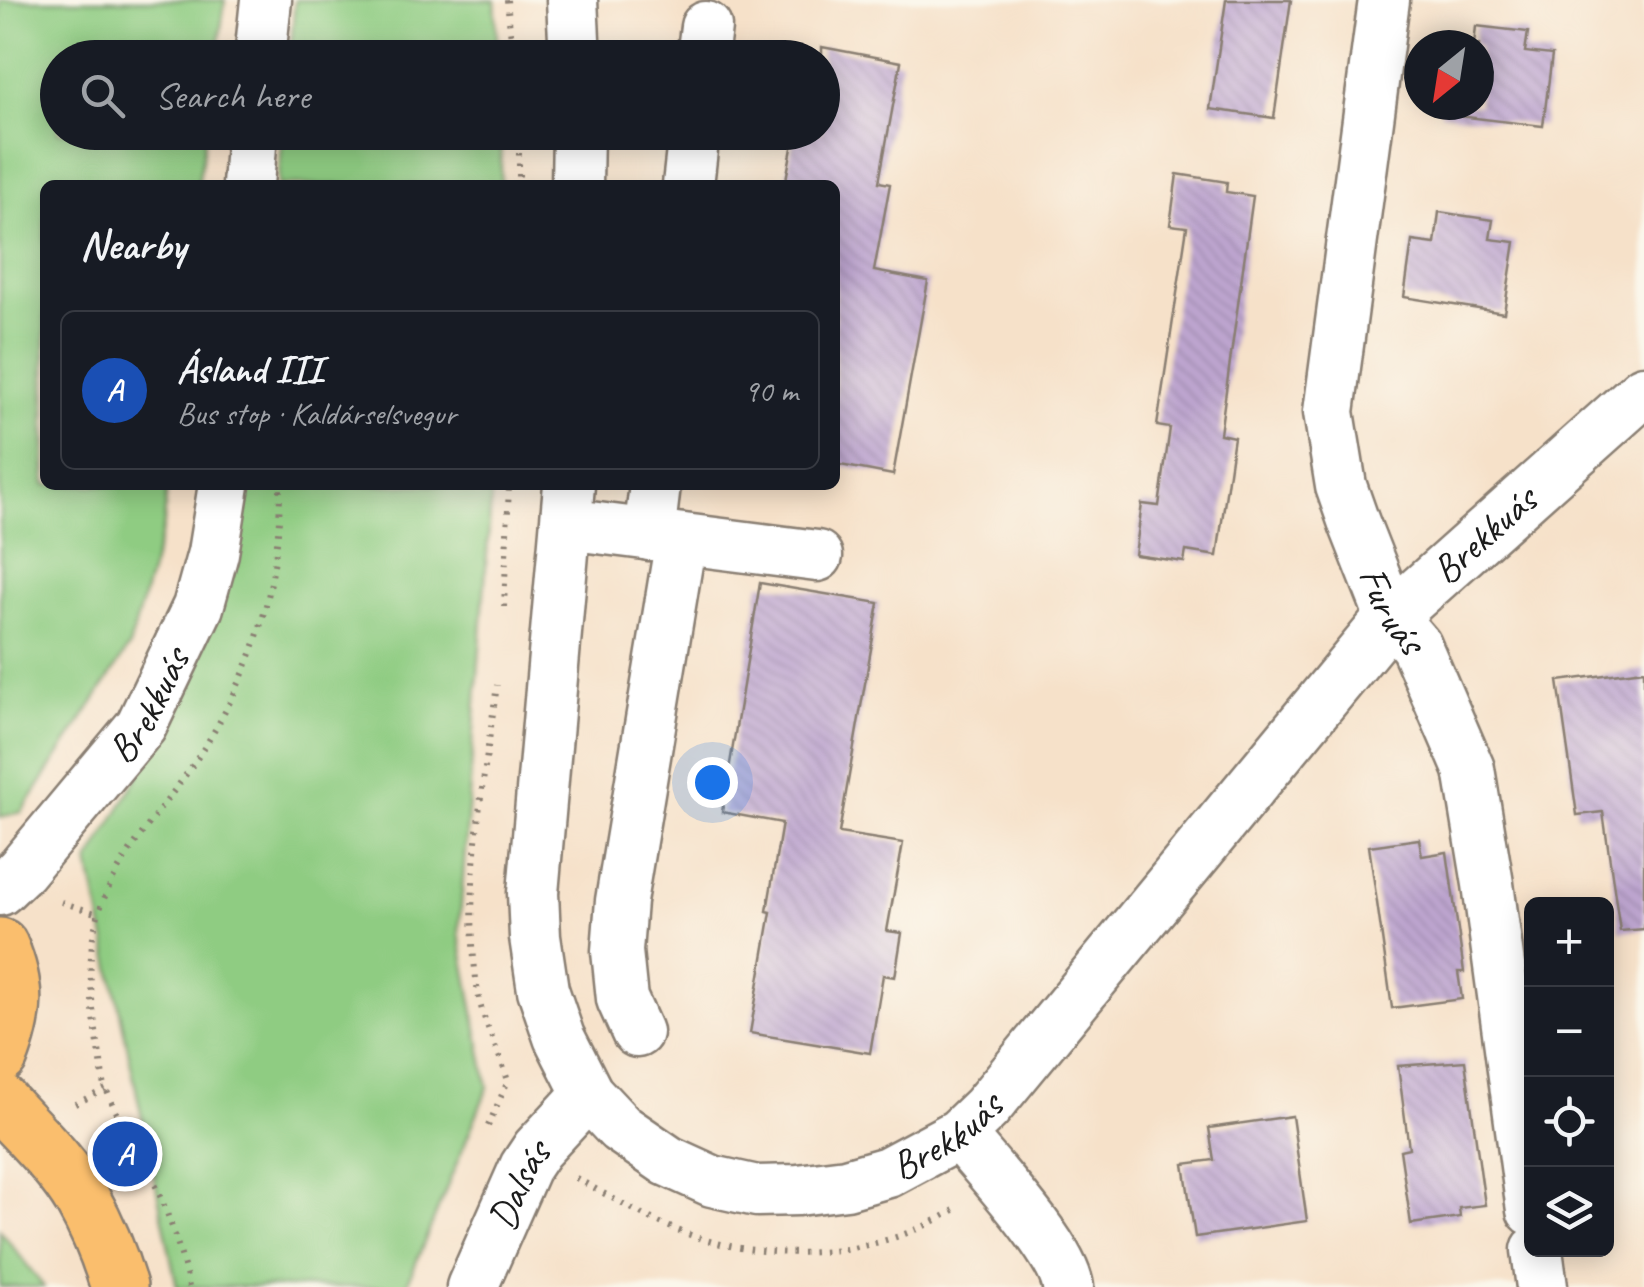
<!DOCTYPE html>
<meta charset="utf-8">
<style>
:root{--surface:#171b24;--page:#20242c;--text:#f1f3f6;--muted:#9ea1a6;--line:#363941;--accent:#db2777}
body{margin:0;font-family:Caveat,sans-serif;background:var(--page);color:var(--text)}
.controls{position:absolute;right:30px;bottom:30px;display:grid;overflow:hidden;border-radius:15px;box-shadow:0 5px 25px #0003}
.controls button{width:90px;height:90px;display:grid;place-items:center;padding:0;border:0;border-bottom:2px solid var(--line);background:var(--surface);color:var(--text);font:50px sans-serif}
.compass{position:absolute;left:1404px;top:30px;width:90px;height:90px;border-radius:50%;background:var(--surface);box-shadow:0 5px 25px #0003;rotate:210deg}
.you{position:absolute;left:712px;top:782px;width:35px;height:35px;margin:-25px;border:8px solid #fff;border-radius:50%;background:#1a73e8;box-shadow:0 0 0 15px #1a73e833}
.badge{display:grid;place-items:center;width:65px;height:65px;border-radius:50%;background:var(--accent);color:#fff;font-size:32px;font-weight:700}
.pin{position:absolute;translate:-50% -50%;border:5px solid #fff;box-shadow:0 2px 10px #0006}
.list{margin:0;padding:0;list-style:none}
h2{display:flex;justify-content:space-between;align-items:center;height:130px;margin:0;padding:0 40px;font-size:42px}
h2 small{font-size:32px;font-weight:400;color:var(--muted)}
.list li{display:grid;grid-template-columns:65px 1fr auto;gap:30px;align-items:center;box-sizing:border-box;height:160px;margin:0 20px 20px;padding:0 20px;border:2px solid var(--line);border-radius:15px}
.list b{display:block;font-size:38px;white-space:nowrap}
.list p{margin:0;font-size:32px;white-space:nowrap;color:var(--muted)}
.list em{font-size:32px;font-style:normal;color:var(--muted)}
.icon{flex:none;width:55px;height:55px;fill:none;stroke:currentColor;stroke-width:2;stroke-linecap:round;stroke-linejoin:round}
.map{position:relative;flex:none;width:1644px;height:1287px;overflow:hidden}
.search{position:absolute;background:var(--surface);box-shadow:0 5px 25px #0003;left:40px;top:40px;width:800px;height:110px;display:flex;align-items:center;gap:25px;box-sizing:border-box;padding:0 35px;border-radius:55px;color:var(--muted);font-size:38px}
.panel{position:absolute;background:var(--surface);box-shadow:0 5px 25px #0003;left:40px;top:180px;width:800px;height:310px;border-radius:15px}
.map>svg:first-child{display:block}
.green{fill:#8fcc82;stroke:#56744f;stroke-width:2.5}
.building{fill:url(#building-back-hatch)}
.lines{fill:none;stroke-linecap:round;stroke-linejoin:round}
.minor-casing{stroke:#897e72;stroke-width:55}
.major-casing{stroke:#897e72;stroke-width:60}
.path{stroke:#897e72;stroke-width:6;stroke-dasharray:2.5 8;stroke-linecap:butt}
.minor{stroke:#fff;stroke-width:50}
.major{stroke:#fabe6d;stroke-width:55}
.labels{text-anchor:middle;stroke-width:10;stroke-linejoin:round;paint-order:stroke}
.street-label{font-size:40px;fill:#1c1c1c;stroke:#fbf7ec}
</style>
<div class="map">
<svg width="1644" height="1287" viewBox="0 0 1644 1287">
<defs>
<pattern id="building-back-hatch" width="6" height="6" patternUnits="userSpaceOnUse" patternTransform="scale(2.5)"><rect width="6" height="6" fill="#bda5cf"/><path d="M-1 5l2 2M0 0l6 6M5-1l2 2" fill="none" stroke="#a28db1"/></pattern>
</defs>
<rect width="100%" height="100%" fill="#fbf7ec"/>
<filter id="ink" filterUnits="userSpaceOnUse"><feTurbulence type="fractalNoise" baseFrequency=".01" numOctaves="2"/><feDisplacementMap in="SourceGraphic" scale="20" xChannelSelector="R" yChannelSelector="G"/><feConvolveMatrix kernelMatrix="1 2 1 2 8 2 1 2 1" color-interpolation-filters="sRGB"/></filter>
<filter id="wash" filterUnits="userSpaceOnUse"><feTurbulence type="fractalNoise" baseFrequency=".0048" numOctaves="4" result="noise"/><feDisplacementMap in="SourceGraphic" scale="40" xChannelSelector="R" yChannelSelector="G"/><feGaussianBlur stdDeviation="2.25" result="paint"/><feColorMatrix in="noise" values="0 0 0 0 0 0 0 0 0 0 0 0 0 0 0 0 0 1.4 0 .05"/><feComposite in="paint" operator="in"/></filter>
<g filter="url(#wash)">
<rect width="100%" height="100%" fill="#f6e1c9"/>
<g class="green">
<path d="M0,0h225l-8,57 -159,1v74l148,1 -8,52h-153v300h122l-3,39 -35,123 -107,165 -22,5z"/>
<path d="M295,0h200l3,57h-208z"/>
<path d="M283,133h218v52h-223z"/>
<path d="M249,485h243l-33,448 29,154 -82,200h-229l-88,-425 67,-117 56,-123z"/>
<path d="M0,1230l44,57h-44z"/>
</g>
<g id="blocks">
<g class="building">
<path d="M1226,0h65l-17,118 -64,-9z"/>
<path d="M1476,26l52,6 -3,20 27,3 -9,71 -102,-12 1,-9h37v-60h-5z"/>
<path d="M822,47l79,15 -22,120 11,2 -16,87 54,10 -35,194 -58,-11v-279h-50l10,-53h27z"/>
<path d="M1177,174l50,8 -1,10 27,4 -33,238 14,3 -17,119 -31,-5 -2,11 -49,-7 7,-51 17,2 11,-78 -13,-2 30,-199 -17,-2z"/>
<path d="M1439,212l54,8 -3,19 25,3 -11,71 -100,-16 8,-56 23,3z"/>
<path d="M760,583l119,20 -40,230 64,10 -16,88 15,2 -7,44 -12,-2 -13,78 -120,-20 21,-121 -4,-1 15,-88 -60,-11z"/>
<path d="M1644,670v259l-24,2 -17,-119 -26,3 -19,-134z"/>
<path d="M1419,839l3,17 25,-4 17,120h-6l4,27 -70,9 -23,-162z"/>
<path d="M1465,1061l20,144 -26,3 1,9 -49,7 -11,-74 9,-2 -11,-82z"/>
<path d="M1292,1116l15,105 -112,16 -11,-73 30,-4 -5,-32z"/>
</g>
</g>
</g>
<g filter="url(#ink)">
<use href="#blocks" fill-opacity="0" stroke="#897e72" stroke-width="2.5"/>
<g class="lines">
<g class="minor-casing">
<g id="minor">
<path d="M572,0l3,58"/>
<path id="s1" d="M1384,0l-55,412 12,74 13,37 37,94 25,29 53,123 19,115 44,326"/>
<path d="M260,58l6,-58"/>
<path d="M702,58l4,-31"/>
<path d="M248,185l4,-53"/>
<path d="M577,185l1,-53"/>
<path d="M688,185l6,-53"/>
<path id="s2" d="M569,485l-36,408 2,44 8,53 16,47 29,57 32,34 48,33 44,20 45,10 41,-1 48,-6 42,-12 71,-38 27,-26 405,-491 253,-226"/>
<path d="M566,524l251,32"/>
<path d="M649,535l6,-50"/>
<path id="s3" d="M0,890l21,-20 120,-144 57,-119 15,-54 11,-68"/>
<path d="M637,1032l-15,-33 -5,-48 4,-50 60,-362"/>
<path d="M959,1134c27,33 104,115 109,153"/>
<path d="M1537,1250l5,37"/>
<path id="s4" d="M472,1287l53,-120 12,-18 51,-55"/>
</g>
</g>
<g class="major-casing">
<g id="major">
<path d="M0,946c18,41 16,69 0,110"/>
<path d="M0,1102c28,31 61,61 82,97 16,28 28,58 37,88"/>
</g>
</g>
<g class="path">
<path d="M507,0l6,58"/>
<path d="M519,132v53"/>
<path d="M504,607l5,-122"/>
<path d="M61,902l37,12"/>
<path d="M75,1104l31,-15"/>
<path d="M488,1126l20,-45c-9,-30 -25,-58 -30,-88 -16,-103 5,-206 19,-308"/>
<path d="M576,1178c35,19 71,41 109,55 88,33 195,25 274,-26"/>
<path d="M189,1287c-9,-41 -24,-84 -43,-122 -13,-24 -29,-48 -39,-74 -4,-9 -5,-20 -6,-30 -6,-34 -12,-70 -10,-106 4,-81 70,-139 111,-204 53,-83 78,-167 78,-266"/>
</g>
<use href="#minor" class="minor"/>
<use href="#major" class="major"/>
</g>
</g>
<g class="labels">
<g class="street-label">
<text dy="14" stroke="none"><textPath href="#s2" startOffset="1832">Brekkuás</textPath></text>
<text dy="14" stroke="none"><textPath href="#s1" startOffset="625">Furuás</textPath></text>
<text dy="14" stroke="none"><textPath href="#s3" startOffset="238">Brekkuás</textPath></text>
<text dy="14" stroke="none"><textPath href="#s2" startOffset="1022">Brekkuás</textPath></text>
<text dy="14" stroke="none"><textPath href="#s4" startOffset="112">Dalsás</textPath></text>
</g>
</g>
</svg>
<div class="controls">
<button>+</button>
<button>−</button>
<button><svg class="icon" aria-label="locate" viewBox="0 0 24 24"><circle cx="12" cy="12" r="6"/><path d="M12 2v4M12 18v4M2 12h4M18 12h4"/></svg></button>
<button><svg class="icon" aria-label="layers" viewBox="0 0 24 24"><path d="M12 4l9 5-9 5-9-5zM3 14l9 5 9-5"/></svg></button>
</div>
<svg class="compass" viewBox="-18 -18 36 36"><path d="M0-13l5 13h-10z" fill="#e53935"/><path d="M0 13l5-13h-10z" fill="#9ea1a6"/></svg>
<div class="you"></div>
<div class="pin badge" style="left:125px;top:1154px;background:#1a4fb4">A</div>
<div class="search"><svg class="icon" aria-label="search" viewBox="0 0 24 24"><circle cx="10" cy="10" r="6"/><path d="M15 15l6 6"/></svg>Search here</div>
<section class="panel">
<h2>Nearby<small></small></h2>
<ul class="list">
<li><span class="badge" style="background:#1a4fb4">A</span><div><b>Ásland III</b><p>Bus stop · Kaldárselsvegur</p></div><em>90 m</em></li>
</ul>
</section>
</div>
